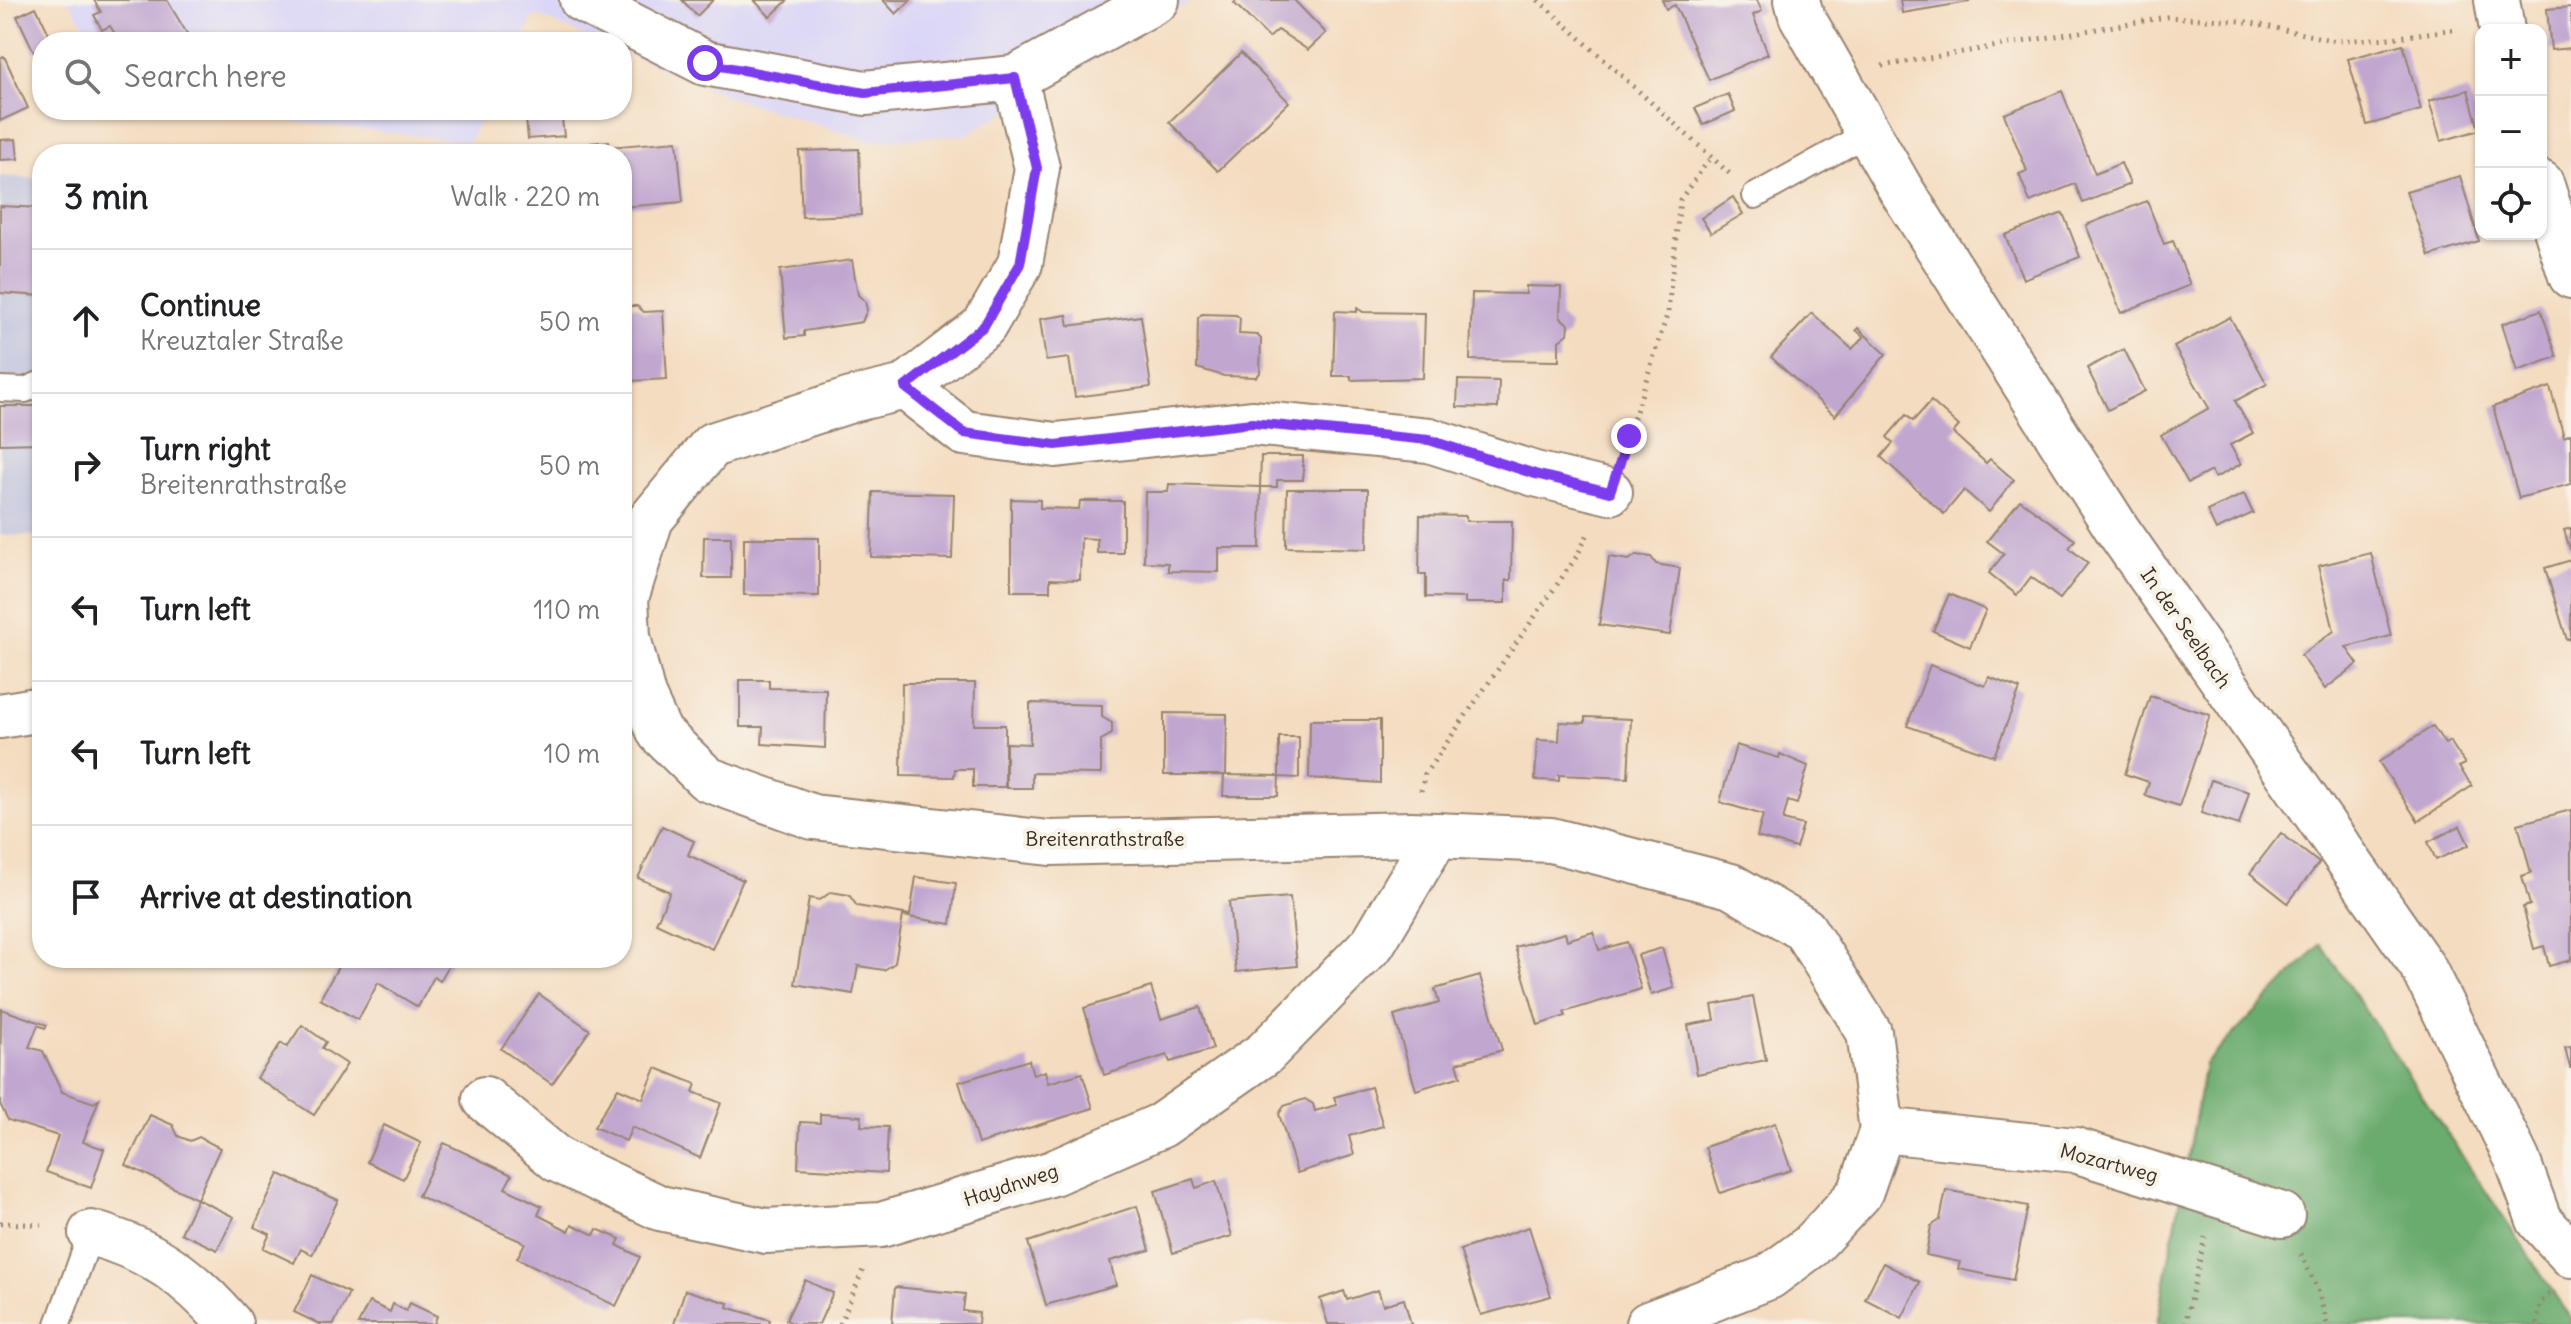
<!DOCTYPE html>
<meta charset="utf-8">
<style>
:root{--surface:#fff;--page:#f2f2f2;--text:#202124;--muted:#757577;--line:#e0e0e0}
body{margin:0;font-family:Delius,sans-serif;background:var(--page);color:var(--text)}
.controls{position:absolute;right:24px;top:24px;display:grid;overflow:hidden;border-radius:16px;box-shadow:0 2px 6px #0004}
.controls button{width:72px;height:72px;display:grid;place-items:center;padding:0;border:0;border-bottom:2px solid var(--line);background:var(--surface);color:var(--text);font:40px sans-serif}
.stop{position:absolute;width:24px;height:24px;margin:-18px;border:6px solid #7c3aed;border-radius:50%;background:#fff}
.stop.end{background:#7c3aed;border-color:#fff;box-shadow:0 2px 8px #0008}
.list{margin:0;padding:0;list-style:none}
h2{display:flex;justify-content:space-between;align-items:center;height:104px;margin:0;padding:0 32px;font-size:34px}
h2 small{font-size:26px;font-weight:400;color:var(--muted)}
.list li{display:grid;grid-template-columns:52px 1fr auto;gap:24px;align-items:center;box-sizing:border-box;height:144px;padding:0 32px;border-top:2px solid var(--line)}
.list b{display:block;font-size:30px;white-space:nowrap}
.list p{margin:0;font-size:26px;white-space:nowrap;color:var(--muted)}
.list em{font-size:26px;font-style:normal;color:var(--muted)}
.icon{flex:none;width:44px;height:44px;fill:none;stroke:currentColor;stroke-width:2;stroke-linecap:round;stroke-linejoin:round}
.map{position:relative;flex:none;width:2571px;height:1324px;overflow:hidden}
.search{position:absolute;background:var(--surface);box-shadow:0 2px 6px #0004;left:32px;top:32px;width:600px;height:88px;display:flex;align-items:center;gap:20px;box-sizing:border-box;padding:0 28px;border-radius:32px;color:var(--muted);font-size:30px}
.panel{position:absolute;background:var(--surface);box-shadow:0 2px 6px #0004;left:32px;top:144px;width:600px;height:824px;border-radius:32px}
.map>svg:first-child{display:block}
.built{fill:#dad6f7}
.industrial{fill:#c0c2dd}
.forest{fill:#6bab6e;stroke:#536a46;stroke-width:2}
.building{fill:#c1a7d0}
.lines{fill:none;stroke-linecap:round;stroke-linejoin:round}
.lane-casing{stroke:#98836f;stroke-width:28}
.street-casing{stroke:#98836f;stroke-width:48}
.path{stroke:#98836f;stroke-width:5;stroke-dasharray:2 6;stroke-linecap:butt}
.lane{stroke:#fff;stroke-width:24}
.street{stroke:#fff;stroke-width:44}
.route{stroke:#7c3aed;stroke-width:10}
.labels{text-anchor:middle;stroke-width:8;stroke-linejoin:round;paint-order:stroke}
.street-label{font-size:20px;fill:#3b2a1e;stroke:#f7f3e8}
</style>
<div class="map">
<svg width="2571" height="1324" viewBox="0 0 2571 1324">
<rect width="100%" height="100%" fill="#f7f3e8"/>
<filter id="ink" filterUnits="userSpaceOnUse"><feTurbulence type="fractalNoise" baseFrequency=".0125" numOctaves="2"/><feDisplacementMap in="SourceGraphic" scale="16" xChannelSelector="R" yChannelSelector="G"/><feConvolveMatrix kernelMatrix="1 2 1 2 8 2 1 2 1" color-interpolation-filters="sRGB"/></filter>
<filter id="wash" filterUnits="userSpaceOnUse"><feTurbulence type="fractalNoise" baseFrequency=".006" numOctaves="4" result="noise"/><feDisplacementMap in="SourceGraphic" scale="32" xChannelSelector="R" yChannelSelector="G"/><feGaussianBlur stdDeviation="1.8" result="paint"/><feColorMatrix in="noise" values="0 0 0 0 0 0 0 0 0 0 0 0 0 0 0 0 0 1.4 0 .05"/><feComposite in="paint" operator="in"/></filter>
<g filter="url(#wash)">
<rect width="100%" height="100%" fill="#f4dcc0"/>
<g class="built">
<path d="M68,0h1126l-228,135 -97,6 -136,-43 -111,-47v-9h-22l-65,-27 -15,27h-424z"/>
<path d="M196,110h289l-16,32z"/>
</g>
<path class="industrial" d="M0,176l42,3v357l-42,-1z"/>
<path class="forest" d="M2321,944l250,375v5h-414l48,-260z"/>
<g id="blocks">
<g class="building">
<path d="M94,0h73l25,42h-32l-3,-6 -10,6h-27l-10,-16 -8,4 -8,-15 7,-3z"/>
<path d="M682,0h31l-16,16z"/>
<path d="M754,0h34l-18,17z"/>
<path d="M883,0h28l-15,14z"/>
<path d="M1237,0h57l32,33 -18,17 -30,-20 -9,8 -35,-35z"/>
<path d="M1662,0h95l5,11 -9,4 15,39 -59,26 -34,-75 -9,4z"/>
<path d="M1900,0h69v2l-67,11z"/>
<path d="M36,7l17,35h-11v6l-8,4 -17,-36z"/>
<path d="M2571,7v41l-20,2 -4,-41z"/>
<path d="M2403,44l18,66 -54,15 -19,-66z"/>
<path d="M1241,53l48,49 -71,69 -49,-49z"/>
<path d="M4,56l24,52 -28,13v-63z"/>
<path d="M2468,90l11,40 -38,11 -12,-40z"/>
<path d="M2062,91l33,83 26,-11 9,21 -47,19 -8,-19 -45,18 -11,-28 8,-3 -23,-57z"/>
<path d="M1728,94l7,17 -32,14 -8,-17z"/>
<path d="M525,110h36l3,26 -36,3z"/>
<path d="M16,139l2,20 -18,1v-20z"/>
<path d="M609,141v6l68,-6 6,61 -61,5v-53h-30l-1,-11z"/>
<path d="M859,149l2,66 -59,2 -3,-66z"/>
<path d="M2460,176l19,65 -50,15 -23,-65z"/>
<path d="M1733,197l10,17 -32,19 -10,-15z"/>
<path d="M2147,201l17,43 9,-3 17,44 -69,28 -35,-88z"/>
<path d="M0,206l42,2v88l-42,-3z"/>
<path d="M2063,213l17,44 -57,22 -18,-44z"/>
<path d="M852,260l6,35 7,6 2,9 -5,12 -58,9v5l-18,2 -6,-68z"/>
<path d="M1526,286l35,1 -1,30 9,8 -1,9 -9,7v20l-89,-1 2,-67 54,1z"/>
<path d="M625,306h12l7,6 19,-1 4,68 -37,2v-6l-8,1z"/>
<path d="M1357,308l6,4 62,1 -2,65 -72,2v-4h-18l2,-65 22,1z"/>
<path d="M2541,310l16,47 -40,14 -15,-47z"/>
<path d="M1812,313l40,36 12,-12 -8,-7 2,-2 28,26 -51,62 -64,-59z"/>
<path d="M1202,314l34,1 4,3 -1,16 18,1 4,4 -1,34 -4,4 -32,-1 -27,-8 1,-50z"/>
<path d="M1067,315l2,11 72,-10 10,71 -76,10 -6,-39 -23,3 -6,-42z"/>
<path d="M2230,317l37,67 -32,17 18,32 -23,12 11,19 -26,14 -4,-7 -23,12 -27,-48 48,-27 -35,-61z"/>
<path d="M2124,349l21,42 -37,19 -21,-42z"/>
<path d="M1458,380l41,1 -1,27 -41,-1z"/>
<path d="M2550,387l14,50 7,-3v50l-52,14 -26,-91z"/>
<path d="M1931,401l28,25 -6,7 33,30 4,-4 24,21 -25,32 -25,-22 -20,24 -63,-57 12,-14 -6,-6 19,-22 7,6z"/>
<path d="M0,406h42v37l-42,1z"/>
<path d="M1261,456h42v24h-26v7h-16l-1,61h-41v24l-51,-1v-8l-24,-1 1,-70h23l1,-8 91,3z"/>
<path d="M1287,489h81l-1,60 -81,-2z"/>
<path d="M873,492l81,2 -2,65 -81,-2z"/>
<path d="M2244,494l9,19 -37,17 -9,-19z"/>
<path d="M1011,499l29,1v8l39,1 1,-8h43v52h-26v-14l-16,-1 -1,42 -30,-1v12h-39z"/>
<path d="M2020,500l55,40 -6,8 19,15 -28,36 -29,-22 -14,18 -28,-22 15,-19 -17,-13z"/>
<path d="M1420,515l46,1v5h46l-1,59h-5v23h-41v-5l-39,-1v-23h-7z"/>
<path d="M2571,528v21h-1l-6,-19z"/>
<path d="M704,537h27v41h-28z"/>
<path d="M744,538h75v58l-75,-1z"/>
<path d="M2371,553l20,83 -45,11 12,17 -33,25 -24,-34 33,-24 -16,-65z"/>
<path d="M1636,555l15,2 5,7 24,4 -10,67 -71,-10 10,-68 20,3z"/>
<path d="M2571,560v79l-4,1 -22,-72z"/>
<path d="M1949,594l37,16 -16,37 -37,-16z"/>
<path d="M1930,665l55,21 4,-9 31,12 -26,67 -87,-30z"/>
<path d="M740,680h29v8l57,1 -1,59 -63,-4 1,-17h-23z"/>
<path d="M902,683h73l-1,42h31v62h-32v-18h-18l-1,8 -53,-1z"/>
<path d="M2150,696l60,19 -31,91 -34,-11 4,-13 -24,-8z"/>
<path d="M1030,703l72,2v12l10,6v11l-11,6v34l-69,-1v15h-26v-45l24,1z"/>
<path d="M1164,713l63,1 -1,61 53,1v-39h20v41l-20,-1 -1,19h-55l1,-21h-60z"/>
<path d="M1585,717l46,2 -3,59 -69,-3v6l-24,-1 2,-40 22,1 1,-19 25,1z"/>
<path d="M1310,720h70v63l-71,-5z"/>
<path d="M2433,726l12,18 5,-3 15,23 -6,3 13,19 -54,35 -39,-59z"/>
<path d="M1736,745l43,13 1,-4 28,12 -11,38 -9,-3 -5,19 20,5 -7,23 -39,-11 6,-22 -43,-13z"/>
<path d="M2211,780l38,12 -10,33 -38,-12z"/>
<path d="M2571,810v150l-22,6 -5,-20 -10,3 -11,-42 7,-2 -8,-29 9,-3 -13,-49z"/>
<path d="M662,826l32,15 -6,14 55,25 -31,69 -56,-26 14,-31 -32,-14z"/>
<path d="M2460,826l9,19 -33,15 -8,-18z"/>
<path d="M2281,833l38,30 -31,40 -38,-30z"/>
<path d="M916,877l40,6 -5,41 -48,-8 -8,47 -11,7 -26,-4 -5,28 -58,-10 14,-86 11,2 11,-8 18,3 8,11 53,9z"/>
<path d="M1290,897l7,69 -61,6 -7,-70z"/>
<path d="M1593,932l6,18 28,-8 14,47 -77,23 2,4 -28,9 -23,-78 50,-14 2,7z"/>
<path d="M1662,948l12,40 -23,7 -13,-40z"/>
<path d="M343,958h110l-13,23 -6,-4 -16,30 -40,-24 -20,37 -38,-21z"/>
<path d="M1480,976l22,74 -45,13 4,13 -45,14 -22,-74 45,-13 -4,-14z"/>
<path d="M1151,987l10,32 39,-12 13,42 -43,13 -3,-7 -63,20 -20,-67z"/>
<path d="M539,994l51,36 -38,54 -51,-35z"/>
<path d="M1753,997l13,63 -69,14 -9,-49 27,-5 -3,-15z"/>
<path d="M1,1009l46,16 -2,3 -7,-3 -9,22 14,4 19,41 32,11 5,-4 -16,43 21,7 -13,39 -45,-16 12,-36 -50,-16 -8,-16z"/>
<path d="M302,1025l24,17 -4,6 25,16 -33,51 -57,-37 24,-35 6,4z"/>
<path d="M2571,1047v21h-1l-5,-20z"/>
<path d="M1029,1060l4,15 12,-4 3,12 34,-10 11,35 -115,36 -19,-62z"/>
<path d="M656,1068l40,16 -3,8 28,11 -21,55 -68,-31 -6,14 -32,-14 24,-39 25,11z"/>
<path d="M1371,1087l12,39 -34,10 5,19 -57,18 -18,-59 5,-8 21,-7 8,5 2,7 22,-6 -3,-8z"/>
<path d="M820,1114l42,2 -1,10 27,1 -2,46 -88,-5 2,-46 20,1z"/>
<path d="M150,1115l23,10 5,11 12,5 9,-4 21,11 -23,51 -71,-34z"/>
<path d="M1775,1123l16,47 -71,23 -15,-46z"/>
<path d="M384,1125l37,18 -18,36 -36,-17z"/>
<path d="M444,1143l68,32 -7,13 37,18 -4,9 31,16 3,-7 22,11 3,-6 23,10 -3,6 23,12 -24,49 -99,-48 8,-15 -107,-47z"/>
<path d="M279,1174l59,26 -26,55 -11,-6 -7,14 -31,-15 7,-14 -16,-7z"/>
<path d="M1193,1179l3,9 20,-7 16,55 -59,17 -18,-62z"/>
<path d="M1946,1190l82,16 -15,74 -55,-11 2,-7 -34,-7 5,-29 9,-6z"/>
<path d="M197,1199l37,18 -17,33 -36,-17z"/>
<path d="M1137,1206l13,44 -40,11 6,24 -70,20 -18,-63z"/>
<path d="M1529,1227l22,69 -70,19 -21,-65z"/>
<path d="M1883,1263l37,19 -18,36 -37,-19z"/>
<path d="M312,1275l37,18 -15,31h-15l-25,-12z"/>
<path d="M805,1280l28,13 -14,31h-25l-8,-4z"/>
<path d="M895,1287l70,7 -2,17 16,2 -1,11h-86z"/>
<path d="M685,1290l43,13 -1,4 43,13 -1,4h-95z"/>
<path d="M1378,1290l5,15 21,-6 7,25h-83l-8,-25 24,-8 3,9z"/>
<path d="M369,1302l21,10 3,-8 13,7 4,-8 27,13 -3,8h-76z"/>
</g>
</g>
</g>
<g filter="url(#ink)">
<use href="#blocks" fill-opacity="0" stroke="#98836f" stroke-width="2"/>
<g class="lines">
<g class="lane-casing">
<g id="lane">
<path d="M1755,196l113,-63"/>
<path d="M0,389l25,1 17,-7"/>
<path d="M58,1324l33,-91"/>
</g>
</g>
<g class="street-casing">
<g id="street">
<path d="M582,0l123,63 160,30 150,-15 142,-78"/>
<path d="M1797,0l4,15 99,173 217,341 307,440 93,190 22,61 32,35"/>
<path d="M2497,0l5,30"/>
<path d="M1015,78l22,90 -17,96 -36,62 -79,61 -54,13 -139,45 -61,74 -25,79 2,39 15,59 17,37 47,46 106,38 237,26 361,-9 140,6 180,46 73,43 65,103 13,98 -22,63 -49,53 -42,31 -121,47"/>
<path d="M2541,183l30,93"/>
<path d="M905,387l59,46 92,12 196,-22 177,17 106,34 75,18"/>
<path d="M0,716l42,-7"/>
<path d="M485,1099l73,61 102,48 106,23 115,-6 172,-52 109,-48 103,-72 108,-110 64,-108"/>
<path d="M1882,1130l193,20 207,65"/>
<path d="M91,1233c61,17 98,43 139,91"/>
</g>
</g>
<g class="path">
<path d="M1538,0l192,174"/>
<path d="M1882,66l284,-49 76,4 94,20 55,-3 65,-9"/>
<path d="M1624,449l44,-137 12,-112 31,-43"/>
<path d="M1421,791l4,-17 152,-218 12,-24"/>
<path d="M0,1223l46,2"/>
<path d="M2301,1254l17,36 9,34"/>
<path d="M840,1324l23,-54"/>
<path d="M2185,1324l20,-87"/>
<path d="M2537,1324l3,-21 10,-10"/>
</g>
<use href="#lane" class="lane"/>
<use href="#street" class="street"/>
</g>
</g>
<g class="lines" filter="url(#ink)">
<path class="route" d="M705,63l160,30 150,-15 22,90 -17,96 -36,62 -79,61 59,46 92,12 196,-22 177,17 106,34 75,18 19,-56"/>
</g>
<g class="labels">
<g class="street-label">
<text transform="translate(2186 628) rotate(55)" y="7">In der Seelbach</text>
<text x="1105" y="846">Breitenrathstraße</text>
<text transform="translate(2109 1163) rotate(15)" y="7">Mozartweg</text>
<text transform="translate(1011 1185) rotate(-18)" y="7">Haydnweg</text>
</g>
</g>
</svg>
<div class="controls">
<button>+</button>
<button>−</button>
<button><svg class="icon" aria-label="locate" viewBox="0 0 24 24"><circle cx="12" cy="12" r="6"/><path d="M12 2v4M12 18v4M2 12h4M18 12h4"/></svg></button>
</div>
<div class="stop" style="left:705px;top:63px"></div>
<div class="stop end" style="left:1629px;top:436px"></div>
<div class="search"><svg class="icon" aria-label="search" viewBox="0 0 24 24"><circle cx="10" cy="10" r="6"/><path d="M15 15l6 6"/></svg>Search here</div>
<section class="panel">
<h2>3 min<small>Walk · 220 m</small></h2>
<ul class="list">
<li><svg class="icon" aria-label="ahead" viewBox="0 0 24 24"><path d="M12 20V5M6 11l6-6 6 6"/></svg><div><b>Continue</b><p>Kreuztaler Straße</p></div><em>50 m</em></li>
<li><svg class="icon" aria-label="right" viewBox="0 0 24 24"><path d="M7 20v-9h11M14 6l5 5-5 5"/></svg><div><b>Turn right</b><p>Breitenrathstraße</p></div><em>50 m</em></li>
<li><svg class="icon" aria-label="left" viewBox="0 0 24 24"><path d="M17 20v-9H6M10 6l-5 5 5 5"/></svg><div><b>Turn left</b></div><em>110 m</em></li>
<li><svg class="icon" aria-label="left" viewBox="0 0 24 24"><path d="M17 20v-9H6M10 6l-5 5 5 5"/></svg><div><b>Turn left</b></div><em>10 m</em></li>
<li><svg class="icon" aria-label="arrive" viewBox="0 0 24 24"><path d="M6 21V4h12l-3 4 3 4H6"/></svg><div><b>Arrive at destination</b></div></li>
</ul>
</section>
</div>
